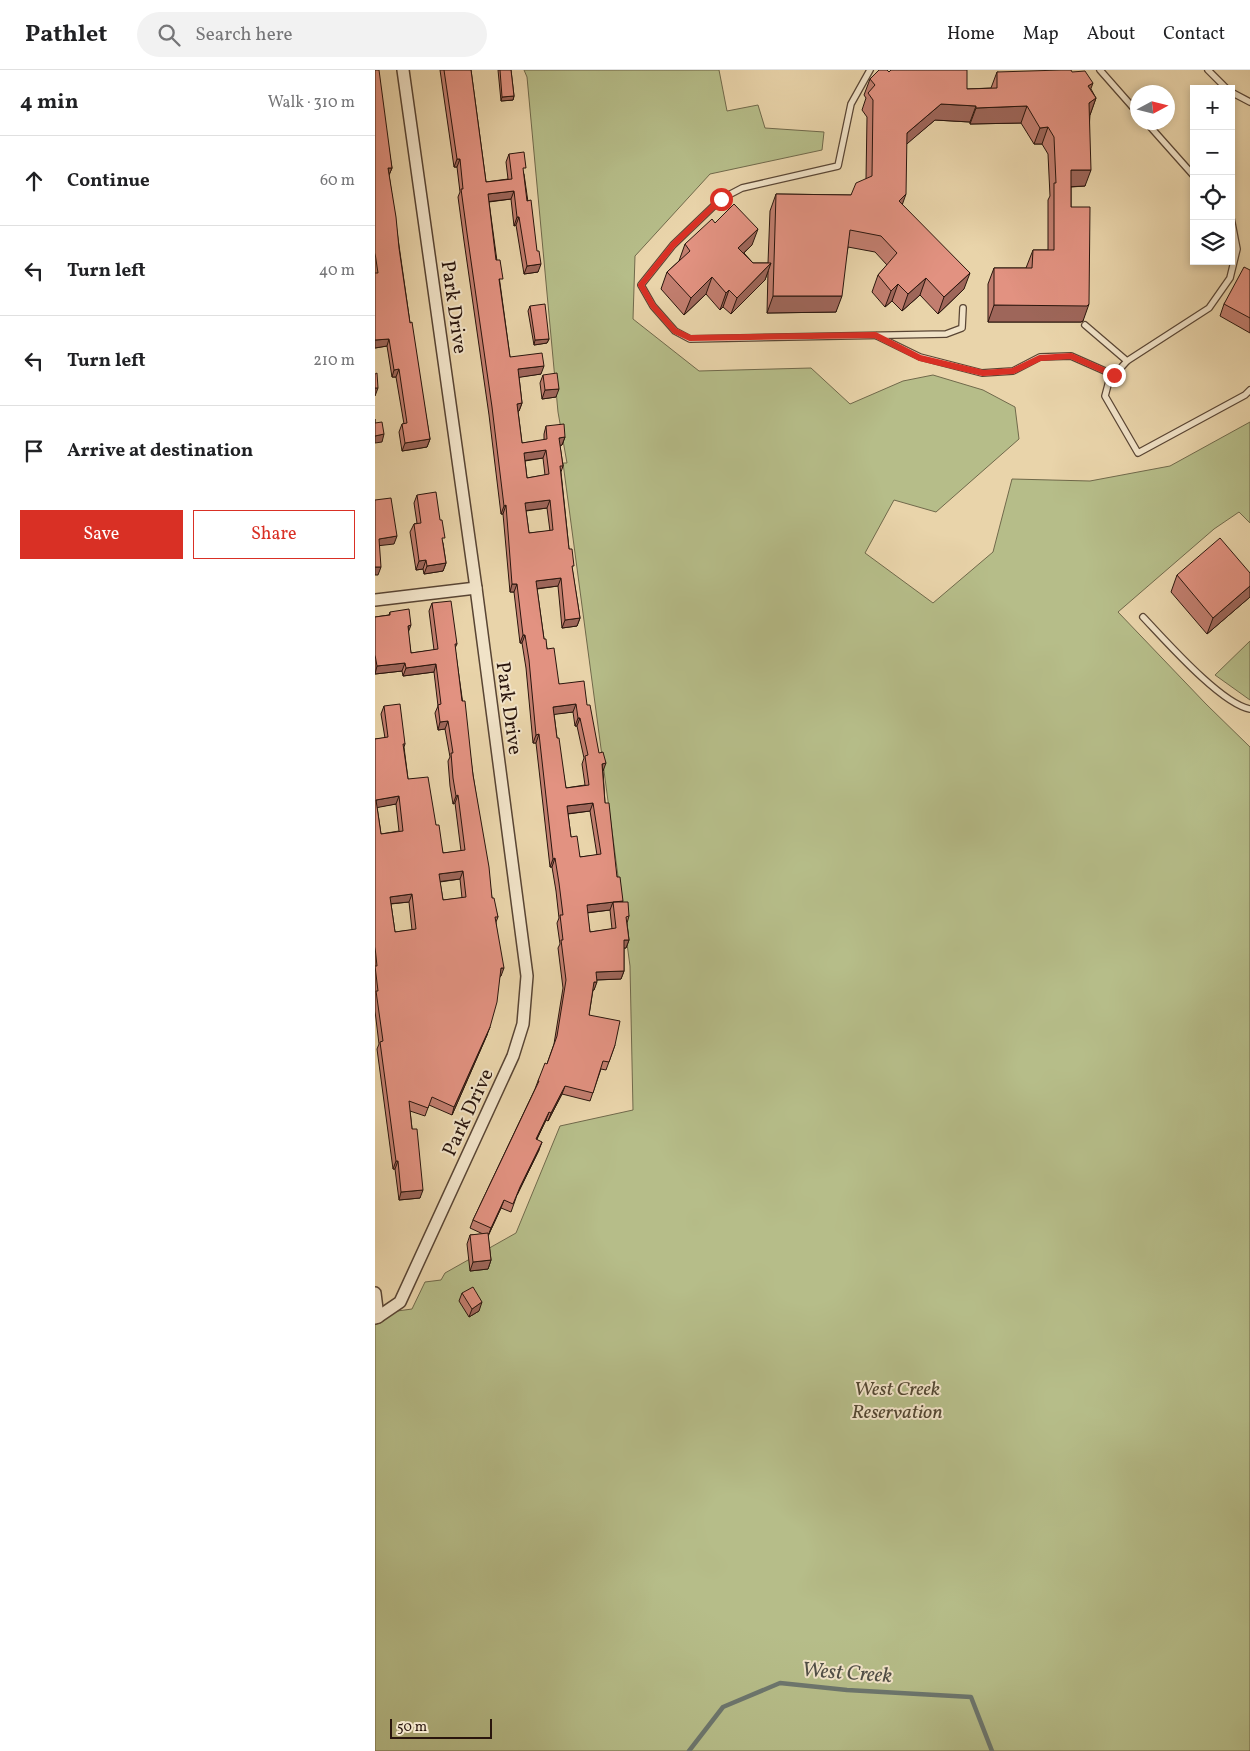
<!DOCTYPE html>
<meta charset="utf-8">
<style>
:root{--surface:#fff;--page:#f2f2f2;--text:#202124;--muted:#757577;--line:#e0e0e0;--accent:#d93025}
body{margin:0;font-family:Vollkorn,serif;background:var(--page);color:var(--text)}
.controls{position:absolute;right:15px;top:15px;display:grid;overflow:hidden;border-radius:0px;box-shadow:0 2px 8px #0003}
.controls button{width:45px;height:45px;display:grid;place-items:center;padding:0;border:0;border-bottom:1px solid var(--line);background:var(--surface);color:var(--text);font:25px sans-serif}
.compass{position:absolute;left:755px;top:15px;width:45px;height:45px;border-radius:50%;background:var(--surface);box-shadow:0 2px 8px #0003;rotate:83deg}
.scale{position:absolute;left:15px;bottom:12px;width:102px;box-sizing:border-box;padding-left:5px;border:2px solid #29150d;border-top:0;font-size:14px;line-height:18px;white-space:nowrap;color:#29150d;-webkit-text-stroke:4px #f1e3c8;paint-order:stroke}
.stop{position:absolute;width:15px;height:15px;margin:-11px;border:4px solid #d93025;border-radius:50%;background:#fff}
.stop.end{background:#d93025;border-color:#fff;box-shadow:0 1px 5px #0008}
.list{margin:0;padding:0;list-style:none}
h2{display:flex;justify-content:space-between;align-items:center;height:65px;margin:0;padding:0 20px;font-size:21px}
h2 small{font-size:16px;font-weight:400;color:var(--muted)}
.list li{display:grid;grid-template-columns:32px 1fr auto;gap:15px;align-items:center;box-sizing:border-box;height:90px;padding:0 20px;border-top:1px solid var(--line)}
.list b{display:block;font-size:19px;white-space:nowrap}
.list em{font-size:16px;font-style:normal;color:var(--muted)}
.actions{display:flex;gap:10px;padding:15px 20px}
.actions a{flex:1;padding:11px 0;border:1px solid var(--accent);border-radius:0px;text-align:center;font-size:18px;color:var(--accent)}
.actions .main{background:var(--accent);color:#fff}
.icon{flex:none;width:28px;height:28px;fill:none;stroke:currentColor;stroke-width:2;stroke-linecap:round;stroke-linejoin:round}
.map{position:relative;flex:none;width:875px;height:1681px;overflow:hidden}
header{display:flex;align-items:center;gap:30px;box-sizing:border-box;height:70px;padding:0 25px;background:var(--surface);border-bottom:1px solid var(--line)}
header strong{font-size:24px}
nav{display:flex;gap:28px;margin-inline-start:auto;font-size:18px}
.search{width:350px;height:45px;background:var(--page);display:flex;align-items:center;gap:12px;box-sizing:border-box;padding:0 18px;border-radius:28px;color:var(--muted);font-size:19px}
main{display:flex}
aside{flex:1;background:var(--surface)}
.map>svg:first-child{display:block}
.green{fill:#b6bd89;stroke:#70694b}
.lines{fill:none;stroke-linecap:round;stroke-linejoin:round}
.stream{stroke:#6c766e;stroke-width:4.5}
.service-casing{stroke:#594534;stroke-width:8}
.minor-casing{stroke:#594534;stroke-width:14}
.service{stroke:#f1e3c8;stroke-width:5.5}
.minor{stroke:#f1e3c8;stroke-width:11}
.wall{fill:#c27e6f;stroke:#29150d;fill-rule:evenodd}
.shaded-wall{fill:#9e665a;stroke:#29150d}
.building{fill:#e29281;stroke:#29150d;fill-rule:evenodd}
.route{stroke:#d93025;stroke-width:6}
.labels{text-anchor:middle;stroke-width:4;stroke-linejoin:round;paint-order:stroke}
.street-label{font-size:20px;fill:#29150d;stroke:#f1e3c8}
.park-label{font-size:20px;font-style:italic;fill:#534732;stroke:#f1e3c8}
.water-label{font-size:21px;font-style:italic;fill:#504e46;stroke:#f1e3c8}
</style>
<header>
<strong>Pathlet</strong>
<div class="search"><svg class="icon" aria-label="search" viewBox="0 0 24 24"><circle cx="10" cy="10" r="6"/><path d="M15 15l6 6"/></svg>Search here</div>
<nav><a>Home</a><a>Map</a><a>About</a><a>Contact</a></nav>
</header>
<main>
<aside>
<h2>4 min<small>Walk · 310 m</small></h2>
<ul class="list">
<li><svg class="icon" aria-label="ahead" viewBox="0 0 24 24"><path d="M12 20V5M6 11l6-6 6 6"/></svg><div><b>Continue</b></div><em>60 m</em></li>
<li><svg class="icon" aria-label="left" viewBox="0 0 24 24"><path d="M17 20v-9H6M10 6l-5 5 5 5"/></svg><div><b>Turn left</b></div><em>40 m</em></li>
<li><svg class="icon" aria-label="left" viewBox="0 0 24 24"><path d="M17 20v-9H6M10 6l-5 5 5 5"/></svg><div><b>Turn left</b></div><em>210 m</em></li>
<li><svg class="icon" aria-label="arrive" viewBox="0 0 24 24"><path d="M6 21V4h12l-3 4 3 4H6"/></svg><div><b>Arrive at destination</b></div></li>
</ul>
<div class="actions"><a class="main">Save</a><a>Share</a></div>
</aside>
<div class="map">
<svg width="875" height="1681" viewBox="0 0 875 1681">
<rect width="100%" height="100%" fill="#e9d4aa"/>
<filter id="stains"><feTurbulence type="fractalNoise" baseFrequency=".004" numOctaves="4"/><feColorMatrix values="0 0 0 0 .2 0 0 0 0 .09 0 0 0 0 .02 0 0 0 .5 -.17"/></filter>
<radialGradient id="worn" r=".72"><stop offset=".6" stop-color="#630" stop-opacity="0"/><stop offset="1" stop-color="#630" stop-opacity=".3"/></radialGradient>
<g class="green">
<path d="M149,0h195l8,41 31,-6 7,23 59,4 -2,18 -112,24 -75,82 -2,63 66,52 112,-3 39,36 53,-23 30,-6 50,15 32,17 4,32 -83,73 -42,-12 -29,53 68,50 60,-51 19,-73 78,2 80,-15 80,-44v101l-11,-11 -25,17 -96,83 88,92 44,43v1004h-875v-437l37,-5 13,-27 16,-2 4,-7 71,-40 44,-107 73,-16 -3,-144 -67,-503h4l-9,-51 -31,-335z"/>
<path d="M875,571v59l-35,-25z"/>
</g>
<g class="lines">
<path class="stream" d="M314,1681l34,-44 57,-24 67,7 124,7 21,54"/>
<g class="service-casing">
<g id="service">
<path d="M495,0l-19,34 -13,62 -96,22 -21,11 -48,46 -32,40 12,21 22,25 15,8 256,-5 16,-6 1,-20"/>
<path d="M725,0l37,42"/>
<path d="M833,0l19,19"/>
<path d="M856,22l19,10"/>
<path d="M771,52l48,54"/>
<path d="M856,148l6,31 -7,29 -21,30 -82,53 -18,20 -4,15 33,57 107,-58 5,-5"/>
<path d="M710,255l42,36"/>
<path d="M502,266l43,21 62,16 31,-2 27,-14 31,-1 43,19"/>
<path d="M768,547c22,23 78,87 107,92"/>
</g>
</g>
<g class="minor-casing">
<g id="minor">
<path d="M0,530l101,-12"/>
<path d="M0,1223l3,24"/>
<path d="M0,1248l3,-1 22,-15 113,-246 10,-32 4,-48 -51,-388 -73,-518"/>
</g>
</g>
<use href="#service" class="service"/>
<use href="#minor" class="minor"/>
</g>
<g class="wall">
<path d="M0,0l17,98 -3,7 21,148 20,116 -3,8 -25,4 -3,-19 3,-8h2l-8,-47h-4l-5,-31 -12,2z"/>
<path d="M65,0h31l15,112 22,-3 -2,-17 3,-8 15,20 14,98 -14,2 -8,-49 -2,1 -3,-27 -22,3 21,155 31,17 -22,3 3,26 -3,8h-1l4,32 22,-3v-6l2,-8 19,11 -3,8 -2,1 3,20 -2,6 8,77 11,69 -3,8 -15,2 -4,-42 -21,3 7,50 15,45 28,21 16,66 2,32 12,74 5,25 7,14 -2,7 2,17 -3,8h-2v23l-3,8 -24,1 -3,10h-1l-4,25 26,30 -9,25 -5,-1 -11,32 -28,-7 -14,27 -2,-1 -9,19 2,11 -22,45 -6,17 -10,-4 -13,28 3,24 -3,9 -18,2 -3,-27 3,-9 13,-1 -13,-6 3,-8 62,-131 3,-8 9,-17 7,-20 9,-56 -5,-40 2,-4 -3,-21 2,-5 -3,-27 -4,-24h-2l-14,-124h-3l-7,-75 -4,-25h-2l-6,-51h-4l-7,-78h-2l-12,-99 -25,-174 -6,-44 2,-5 -3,-25h-3zM168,388l2,17 -18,3 -2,-17zM172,438l3,23 -21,2 -3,-22zM198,642l2,14h2l7,32 -2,6 3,21 -19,3 -9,-50 -3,-24zM215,741l7,44 -17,2 -9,-20 -3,-23zM235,840l2,19 -22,3 -3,-19z"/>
<path d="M123,0h13l3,26 -1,4 -12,1z"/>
<path d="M514,2l78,17 24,-1 6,-16 94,17 5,9 -6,17 -5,71 -14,1v20l12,114 -2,1h-93v-38l6,-16h32l7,-18h15v-50l2,-4 -2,-42 -6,-10h-8l-13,-21 -51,1v-2l-35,-2 -29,24 -4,61 62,84 -26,25 -18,-19 -18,16 -10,-10 -7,6 -13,-15 6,-17 9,-10 -12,-13 -27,-5 -12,65 -69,1 1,-42 -3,9 -34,34 -8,-7 -3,3 -14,-16 -22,21 -23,-26 6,-17 12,-11 6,-17 30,-21 37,22 -8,8 9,10h15l2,-52 6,-17 75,1 15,-16 1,-62 -5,-7 4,-12 -2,-3 6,-16z"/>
<path d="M875,200v63l-30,-17 4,-12z"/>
<path d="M155,236l19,33 -2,4 -13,2 -6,-34z"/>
<path d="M168,305l13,22 -14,2 -2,-16z"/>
<path d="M42,425l26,48 3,20 -3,8 -19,3 -1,-5 -7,1 -6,-38 4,-8 3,-1 -3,-20z"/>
<path d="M875,503v24l-43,37 -36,-42 6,-17z"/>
<path d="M57,533l25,41 -2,4 18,127 19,123 6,19 -2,5 5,54h-1l-13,59 -35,80 -23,-10 -4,11 -15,-5 10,87 -21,2 -4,-31h-2l-16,-120 2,-5 -4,-33v-272l10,-1 -4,-24 3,-8 21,38 -1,3 4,32 28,46 7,28 18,-2 -6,-48 -2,1 -3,-18 -2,-25 2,-4 -5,-28 -7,1 -3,-17 3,-7 -4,-34 -31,4 -1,-5 -27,3v-57l14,-2 1,-3 18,21 3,20 23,-3 -5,-39zM21,734l3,27 -18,3 -4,-27zM85,809l2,19 -19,2 -3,-18zM34,832l3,28 -17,2 -4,-28z"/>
<path d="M87,1223l17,18 -10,6 -10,-16z"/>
</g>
<g class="shaded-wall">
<path d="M718,13l-6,16 1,-13z"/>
<path d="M139,26l-1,4 -12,1 1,-4z"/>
<path d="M721,28l-6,17 -7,4 6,-16z"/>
<path d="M566,34l35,2 -6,16 -35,-2 -34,29 6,-16z"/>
<path d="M652,36l-6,17 -51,1 6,-16z"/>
<path d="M673,57l-6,17h-8l6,-16z"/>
<path d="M82,89h3l-3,8h-3z"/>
<path d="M13,98h4l-3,7z"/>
<path d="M696,100h20l-6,16 -20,1z"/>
<path d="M139,121l-3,8 -26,3 3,-8z"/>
<path d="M531,124l-6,17 -1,-10z"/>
<path d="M142,147h2l-3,8 -2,1z"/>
<path d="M383,159l-6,16 -20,19 6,-16z"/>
<path d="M396,193l-6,17 -34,34 6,-16z"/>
<path d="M166,194l-3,8 -14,2 3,-8z"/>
<path d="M595,203l-6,16 -26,25 6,-17z"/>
<path d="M337,207l-6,17 -22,21 7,-17z"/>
<path d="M551,208l-6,17 -18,16 6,-17z"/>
<path d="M523,214l-6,17 -7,6 6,-16z"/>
<path d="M354,220l-6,17 -3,3 6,-17z"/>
<path d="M398,226h69l-6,16 -69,1z"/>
<path d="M714,234l-6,17 -2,1h-93l6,-17z"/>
<path d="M14,269l-2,7 -12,2v-8z"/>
<path d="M174,269l-2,4 -13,2 1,-5z"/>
<path d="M169,296l-3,8 -26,4 3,-9z"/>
<path d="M24,299l-3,8h-4l2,-7z"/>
<path d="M0,318h3l-3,8z"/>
<path d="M184,319l-3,8 -14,2 3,-9z"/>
<path d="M147,333l-3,8 -5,1 3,-8z"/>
<path d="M9,364l-2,8 -7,1v-7z"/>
<path d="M190,367l-3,8 -6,1 3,-8z"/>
<path d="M55,369l-3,8 -25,4 3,-8z"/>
<path d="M171,380l-3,8 -22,3 3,-8z"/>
<path d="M175,430l-3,8 -25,3 3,-8z"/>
<path d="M131,435l-3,9h-2l3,-8z"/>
<path d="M22,466l-3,8 -18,2 3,-7z"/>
<path d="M51,490l-3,9 -7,1 3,-9z"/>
<path d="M71,493l-3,8 -19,3 3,-8z"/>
<path d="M0,497h6l-3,8h-3z"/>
<path d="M186,508l-3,8 -25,3 3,-8z"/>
<path d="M137,514h5l-3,8h-4z"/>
<path d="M875,516v11l-43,37 6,-16z"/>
<path d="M205,548l-3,8 -15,2 3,-8z"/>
<path d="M36,555l-3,8v-7z"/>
<path d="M148,565h2l-3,8h-2z"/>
<path d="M30,593l-3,8 -27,3 2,-8z"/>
<path d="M61,594l-2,8 -31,4 3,-8z"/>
<path d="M201,634l-3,8 -23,3 3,-8z"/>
<path d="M203,648h2l-3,8h-2z"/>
<path d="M73,651l-3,8 -7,1 2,-8z"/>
<path d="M164,664l-3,9h-3l3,-8z"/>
<path d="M231,693l-3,8 -1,-7z"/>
<path d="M83,725l-3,8 -2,1 3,-8z"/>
<path d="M24,726l-3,8 -21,4 1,-8z"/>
<path d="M218,733l-3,8 -25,3 2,-8z"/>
<path d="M180,788l-3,9h-2l3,-8z"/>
<path d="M88,801l-3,8 -24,3 3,-8z"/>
<path d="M37,824l-3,8 -22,2 3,-7z"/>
<path d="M248,831l-3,8 -7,-7 -3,8 -26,3 3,-8z"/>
<path d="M249,870h5l-3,8h-5z"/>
<path d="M126,898h3l-3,8h-3z"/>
<path d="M249,901l-3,8 -28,1 3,-8z"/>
<path d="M219,912h3l-3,8h-3z"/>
<path d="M115,957l-3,8 -35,80 2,-8z"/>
<path d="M190,1016l-3,8 -14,27 3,-8z"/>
<path d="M174,1042l-3,8 -13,27 3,-8z"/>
<path d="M167,1072l-3,8 -22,45 3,-8z"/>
<path d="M21,1091h2l-3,8h-2z"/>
<path d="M48,1120l-3,8 -21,2 2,-8z"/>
<path d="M129,1130l-3,8 -13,28 3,-8z"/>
<path d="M116,1190l-3,9 -18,2 3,-9z"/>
<path d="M107,1232l-3,9 -10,6 3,-8z"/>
</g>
<g class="building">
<path d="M0,0h4l13,98h-4l8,49 3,31 11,75 2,-1 18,117 -25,4 -3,-19 5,-1 -8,-54 -5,1 -5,-31 -14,1v-67h3l-3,-20z"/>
<path d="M69,0h27l15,112 26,-3 -3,-25 15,-2 2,16h-3l4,33 4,-1 6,51h2l2,13 -14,2 -8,-49h-2l-3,-26 -26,3 8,66h4l3,19h-4l11,78 32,-4 2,13 -26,3 4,34 -5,1 5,39 25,-4 -1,-13 18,-2 1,13 -6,1 4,28h-3l9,83h3l2,17h-2l8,52 -15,2 -4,-42 -25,3 8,58h2l1,10 7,-1 5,36 25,-3 3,24h3l9,48 4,-1 3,11 -4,1 3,39h4l8,74h3l3,24 -36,4 3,27 26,-4 -3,-26h15l1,14 -3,1 3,23h-5v31l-28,1 1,10h-3l-5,33 31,6 -5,24 -6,17 -6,-1 -10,32 -28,-7 -14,27 -2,-1 -13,27 6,3 -22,45 -7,17 -9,-4 -13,28 -18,-8 66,-139h-1l7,-18 2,1 10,-28 9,-56 -5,-40h2l-3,-25h3l-4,-32 -4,-25 -2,1 -14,-125 -3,1 -7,-75 -4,-25h-2l-6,-51h-5l-6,-79 -2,1 -12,-99 -25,-174 -6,-44h2l-3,-30h-3zM171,380l3,24 -22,4 -3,-25zM175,430l3,30 -24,3 -4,-30zM201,634l2,14h2l8,37 -3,1 4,29 -23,3 -7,-50h-2l-4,-31zM218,733l8,51 -21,3 -3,-21 -6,1 -4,-31z"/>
<path d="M125,0h11l3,26 -12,1z"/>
<path d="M504,0h8l2,2 2,-2h76v19l30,-1v-16l64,-2h10l1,2 13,-1 8,12 -5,3 8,12 -7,5 2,67h-20v37h19l-1,97 -2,2 -93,-1v-37h38l1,-18h21v-67h2l-2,-46 -6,-10 -8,1 -13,-22 -51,2v-2l-35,-2 -34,29 -1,61 -7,7 71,72 -26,24 -18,-19 -18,16 -10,-10 -7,7 -13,-16 19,-22 -16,-17 -31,-6 -8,66h-69l3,-102 75,1 5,-12 16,-7 1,-76 -5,-7 7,-8 -5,-6z"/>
<path d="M359,134l24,25 -20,19 15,15h18l-34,35 -8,-8 -3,3 -14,-16 -21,21 -24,-26 23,-21 -5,-7 27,-25 3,4z"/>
<path d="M869,197l6,3v48l-26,-14z"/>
<path d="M170,234l4,35 -14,1 -5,-34z"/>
<path d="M2,303l1,15h-3v-14z"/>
<path d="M182,303l2,16 -14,1 -2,-15z"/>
<path d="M0,349v4l7,-1 2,12 -9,2z"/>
<path d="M61,422l4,28h2l3,18h-3l4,25 -19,3 -1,-6 -7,1 -5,-37 7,-1 -4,-28z"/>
<path d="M16,428l6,38 -18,3 2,28h-6v-67z"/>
<path d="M845,468l30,35v13l-37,32 -36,-43z"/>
<path d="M76,531l6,43h-2l7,57h3l8,74 16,92 3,31h2l4,19h-3l9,51h-3l-4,34 -7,25 -36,80 -22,-10 -4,11 -19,-7 3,28h5l6,61 -22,2 -3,-31h-2l-16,-119 3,-1 -7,-50h2l-3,-25h2l-2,-19v-208l13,-2 -4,-31 16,-2 5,40h-2l5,35 20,-2 8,48h3l4,28 22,-3 -7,-55 -2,1 -3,-18 -2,-25h2l-5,-32 -8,1 -2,-17 3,-1 -5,-40 -30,4 -1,-5 -28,3 -2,-11v-38l15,-2v-3l19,-3 2,16 -3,1 3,27 27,-4 -6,-46zM24,726l4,35 -22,3 -5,-34zM88,801l3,26 -23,3 -4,-26zM37,824l4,35 -21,3 -5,-35z"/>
<path d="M113,1163l3,27 -18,2 -3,-27z"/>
<path d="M98,1217l9,15 -10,7 -10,-16z"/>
</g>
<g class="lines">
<path class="route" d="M346,129l-48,46 -32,40 12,21 22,25 15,7 185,-3 45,23 63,15 30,-2 27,-13 31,-2 43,19"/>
</g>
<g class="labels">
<g class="street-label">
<text transform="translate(80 237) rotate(82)" y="7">Park Drive</text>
<text transform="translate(135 638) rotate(82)" y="7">Park Drive</text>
<text transform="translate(92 1042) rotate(-65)" y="7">Park Drive</text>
</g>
<g class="park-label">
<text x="522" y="1325">West Creek<tspan x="522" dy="23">Reservation</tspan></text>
</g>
<g class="water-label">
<text transform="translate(472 1602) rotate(4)" y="7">West Creek</text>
</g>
</g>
<rect width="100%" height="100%" filter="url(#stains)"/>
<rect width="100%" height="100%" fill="url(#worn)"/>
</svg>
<div class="controls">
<button>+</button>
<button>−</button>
<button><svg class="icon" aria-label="locate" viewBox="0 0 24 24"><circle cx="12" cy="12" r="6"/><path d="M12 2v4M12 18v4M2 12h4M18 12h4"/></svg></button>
<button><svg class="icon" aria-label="layers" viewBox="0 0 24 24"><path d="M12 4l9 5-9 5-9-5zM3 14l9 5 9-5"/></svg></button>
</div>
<svg class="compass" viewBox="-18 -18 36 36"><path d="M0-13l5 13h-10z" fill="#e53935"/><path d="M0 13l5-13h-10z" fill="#757577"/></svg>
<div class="scale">50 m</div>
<div class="stop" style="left:346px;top:129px"></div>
<div class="stop end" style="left:739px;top:305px"></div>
</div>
</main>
